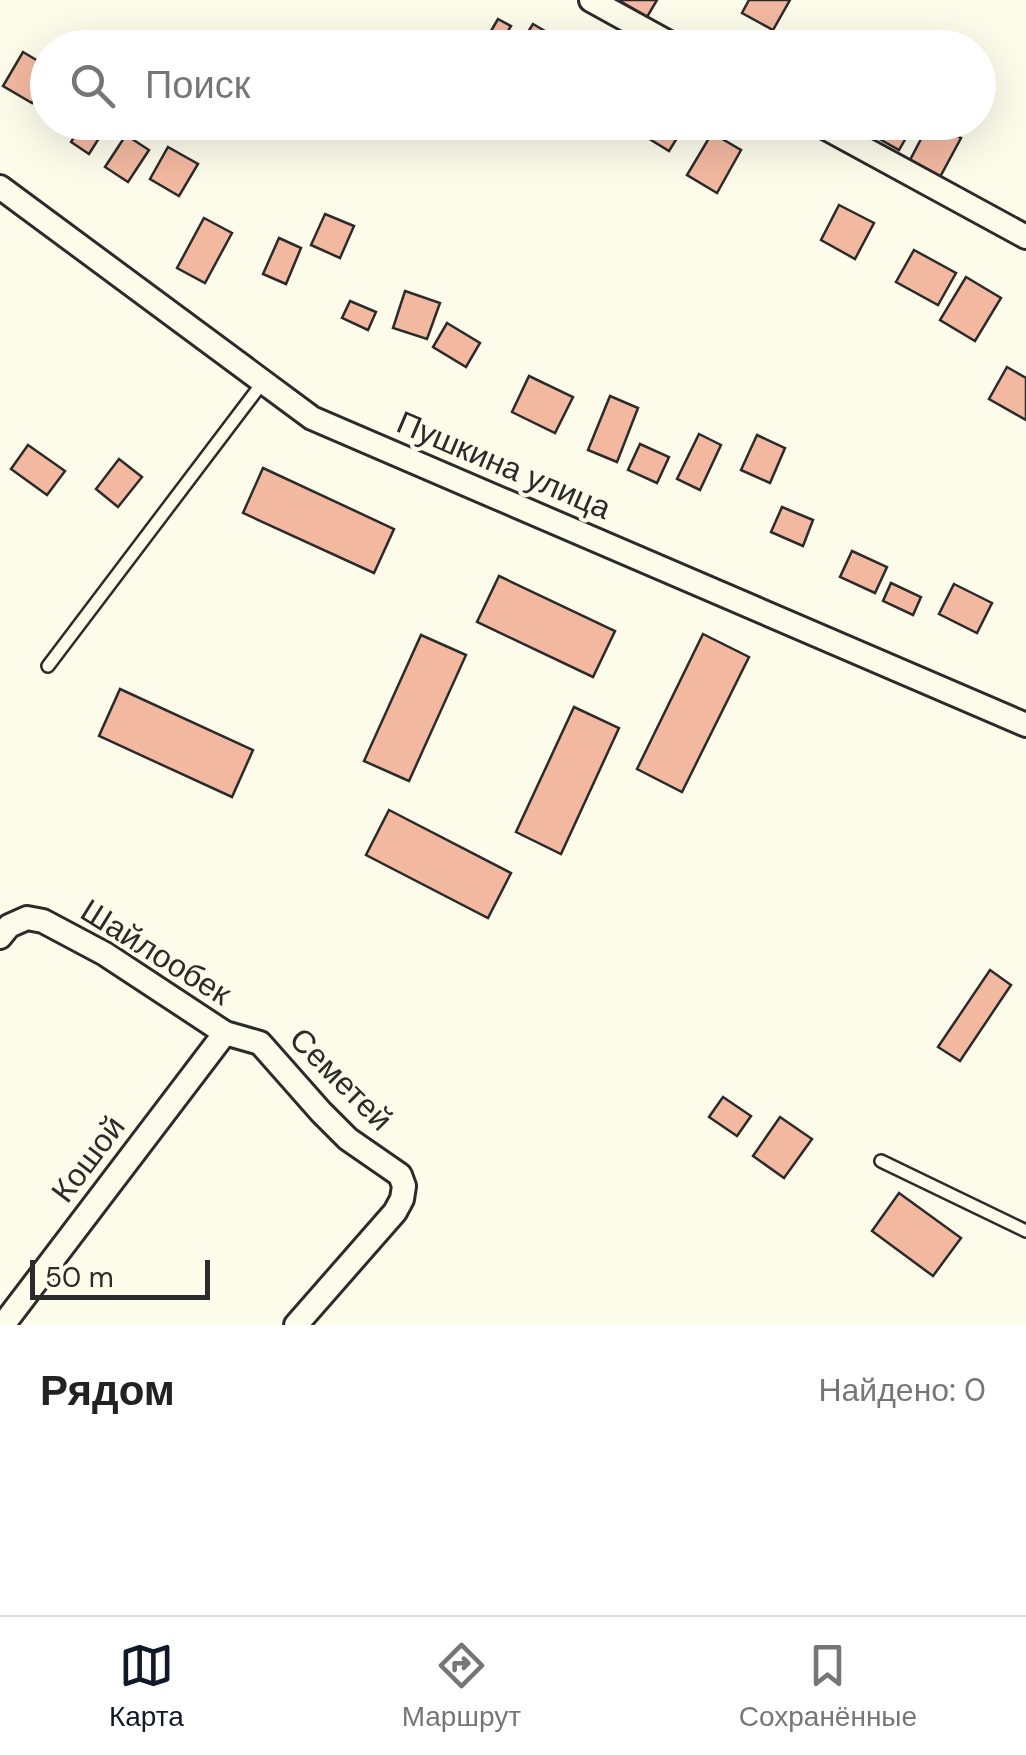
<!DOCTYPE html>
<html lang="ru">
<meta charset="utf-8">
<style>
:root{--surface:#fff;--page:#f6f6f6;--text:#222;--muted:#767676;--line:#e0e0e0;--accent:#111827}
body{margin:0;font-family:"DM Sans",sans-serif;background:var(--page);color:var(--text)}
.scale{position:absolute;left:30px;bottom:25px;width:180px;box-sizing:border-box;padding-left:10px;border:5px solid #2b2b2b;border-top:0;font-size:28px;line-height:35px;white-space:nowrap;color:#2b2b2b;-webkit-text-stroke:8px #fdfbea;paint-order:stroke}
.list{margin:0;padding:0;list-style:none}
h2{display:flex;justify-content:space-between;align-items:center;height:130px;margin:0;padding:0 40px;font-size:42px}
h2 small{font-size:32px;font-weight:400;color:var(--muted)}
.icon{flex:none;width:55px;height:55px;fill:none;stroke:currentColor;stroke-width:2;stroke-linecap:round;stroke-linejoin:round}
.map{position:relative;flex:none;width:1026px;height:1325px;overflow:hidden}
.search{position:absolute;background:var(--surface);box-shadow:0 10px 40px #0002;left:30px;right:30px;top:30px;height:110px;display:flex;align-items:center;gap:25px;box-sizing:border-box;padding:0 35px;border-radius:55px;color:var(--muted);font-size:38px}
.sheet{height:290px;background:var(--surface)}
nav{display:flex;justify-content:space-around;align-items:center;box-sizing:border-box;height:140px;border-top:2px solid var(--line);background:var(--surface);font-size:28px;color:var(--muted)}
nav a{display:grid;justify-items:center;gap:5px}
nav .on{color:var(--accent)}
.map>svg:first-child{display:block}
.building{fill:#f2b8a0;stroke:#2b2b2b;stroke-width:2.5}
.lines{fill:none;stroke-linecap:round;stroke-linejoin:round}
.service-casing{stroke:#2b2b2b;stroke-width:16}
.minor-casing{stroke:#2b2b2b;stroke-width:28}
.service{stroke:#fdfbea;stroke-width:11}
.minor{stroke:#fdfbea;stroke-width:22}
.labels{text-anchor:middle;stroke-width:8;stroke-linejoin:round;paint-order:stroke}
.street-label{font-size:32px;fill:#2b2b2b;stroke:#fdfbea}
</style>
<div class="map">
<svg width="1026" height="1325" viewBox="0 0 1026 1325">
<rect width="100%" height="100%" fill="#fdfbea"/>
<g class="building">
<path d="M618,0h39l-10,17z"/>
<path d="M749,0h41l-17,30 -31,-17z"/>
<path d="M498,19l13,7 -13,22h-17z"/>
<path d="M533,24l29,17 -4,7h-40z"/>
<path d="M23,52l25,15v9l-16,27 -29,-17z"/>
<path d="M84,122l24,2 -19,30 -18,-12z"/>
<path d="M651,122h36l-18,29 -26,-16z"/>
<path d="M875,122h40l-16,28 -30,-17z"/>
<path d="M930,122l31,16 -21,39 -30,-17z"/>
<path d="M712,133l29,17 -24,43 -30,-18z"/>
<path d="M126,135l23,15 -21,32 -23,-15z"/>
<path d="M168,147l30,17 -19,32 -29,-17z"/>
<path d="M839,205l35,18 -19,36 -34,-19z"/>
<path d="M325,214l29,12 -14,32 -29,-13z"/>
<path d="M204,218l28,15 -27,50 -28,-15z"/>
<path d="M279,238l22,10 -15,36 -23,-10z"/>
<path d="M914,250l42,23 -18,32 -42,-23z"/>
<path d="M966,277l35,21 -26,43 -35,-21z"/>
<path d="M405,291l35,12 -13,36 -34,-11z"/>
<path d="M350,301l26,11 -8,18 -26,-12z"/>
<path d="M447,323l33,20 -14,24 -33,-20z"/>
<path d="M1007,367l19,11v42l-37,-21z"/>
<path d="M529,376l44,21 -18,36 -43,-21z"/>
<path d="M610,396l28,12 -21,54 -29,-12z"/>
<path d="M699,434l22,11 -21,45 -23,-11z"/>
<path d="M757,435l28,13 -15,35 -29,-13z"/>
<path d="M640,444l29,13 -12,26 -29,-13z"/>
<path d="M28,445l37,26 -18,24 -36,-26z"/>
<path d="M119,459l23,18 -24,30 -22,-18z"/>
<path d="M263,468l131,61 -20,44 -131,-60z"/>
<path d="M782,507l31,13 -10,26 -32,-14z"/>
<path d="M852,551l35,16 -12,26 -35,-16z"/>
<path d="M499,576l116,55 -22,46 -116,-55z"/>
<path d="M891,583l30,14 -8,18 -30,-14z"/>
<path d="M954,584l38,19 -15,30 -38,-19z"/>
<path d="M703,634l46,23 -67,135 -45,-23z"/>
<path d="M421,635l45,20 -57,126 -45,-20z"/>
<path d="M120,689l133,61 -21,47 -133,-61z"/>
<path d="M574,707l45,21 -58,126 -45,-22z"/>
<path d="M389,810l122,63 -23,45 -122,-63z"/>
<path d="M990,970l21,15 -51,76 -22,-14z"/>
<path d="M723,1097l28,19 -14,20 -28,-19z"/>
<path d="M780,1117l32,22 -28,39 -31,-22z"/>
<path d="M899,1193l62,45 -28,38 -61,-45z"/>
</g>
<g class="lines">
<g class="service-casing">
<g id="service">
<path d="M48,666l215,-284"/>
<path d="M881,1161l145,70"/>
</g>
</g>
<g class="minor-casing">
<g id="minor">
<path d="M591,0l87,48"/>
<path d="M815,122l211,115"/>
<path d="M0,187l312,231 714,307"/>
<path d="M0,937l9,-11 18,-8 16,3 62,33 120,79 35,10 61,69 27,27 52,36 4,11 -2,13 -7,13 -99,113"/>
<path d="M3,1325l222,-292"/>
</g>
</g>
<use href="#service" class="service"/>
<use href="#minor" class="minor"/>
</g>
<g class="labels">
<g class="street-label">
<text transform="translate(504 465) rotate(23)" y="11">Пушкина улица</text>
<text transform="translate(156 952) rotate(32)" y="11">Шайлообек</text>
<text transform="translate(341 1079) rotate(45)" y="11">Семетей</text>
<text transform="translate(88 1159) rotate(-53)" y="11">Кошой</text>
</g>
</g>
</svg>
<div class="scale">50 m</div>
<div class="search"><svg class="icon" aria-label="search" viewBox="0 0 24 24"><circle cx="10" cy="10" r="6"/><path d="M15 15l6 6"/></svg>Поиск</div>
</div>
<section class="sheet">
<h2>Рядом<small>Найдено: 0</small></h2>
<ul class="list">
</ul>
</section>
<nav>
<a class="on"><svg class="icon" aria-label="map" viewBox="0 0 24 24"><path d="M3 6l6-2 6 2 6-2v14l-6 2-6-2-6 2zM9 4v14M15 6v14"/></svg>Карта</a>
<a><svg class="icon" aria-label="directions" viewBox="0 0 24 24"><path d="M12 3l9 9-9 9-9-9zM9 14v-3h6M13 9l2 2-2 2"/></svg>Маршрут</a>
<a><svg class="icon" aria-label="saved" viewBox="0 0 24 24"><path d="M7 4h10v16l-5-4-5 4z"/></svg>Сохранённые</a>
</nav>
